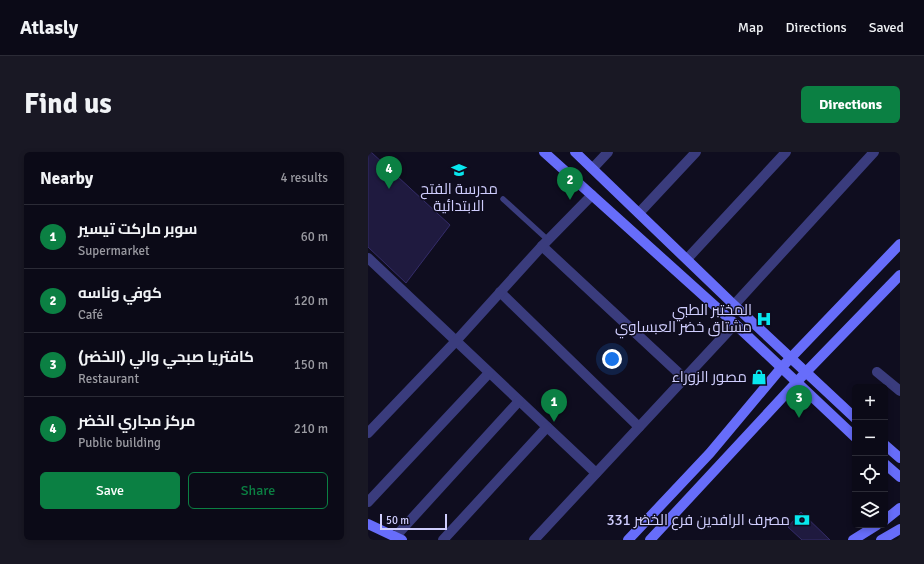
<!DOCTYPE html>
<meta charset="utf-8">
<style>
:root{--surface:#0b0a17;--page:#191824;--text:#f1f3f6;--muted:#9a9aa1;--line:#2b2b36;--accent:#0b8043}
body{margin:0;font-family:Signika,Cairo,sans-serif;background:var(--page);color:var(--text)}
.controls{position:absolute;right:12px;bottom:12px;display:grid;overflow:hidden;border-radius:6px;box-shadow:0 2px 6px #0003}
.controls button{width:36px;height:36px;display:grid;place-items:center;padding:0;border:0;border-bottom:1px solid var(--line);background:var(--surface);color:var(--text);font:20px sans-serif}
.scale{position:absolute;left:12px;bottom:10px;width:67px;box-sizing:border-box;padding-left:4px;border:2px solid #cfcdfd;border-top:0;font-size:11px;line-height:14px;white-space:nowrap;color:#cfcdfd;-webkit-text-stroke:3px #0f0d1f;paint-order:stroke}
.you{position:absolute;left:244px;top:207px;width:14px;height:14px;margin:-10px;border:3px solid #fff;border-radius:50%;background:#1a73e8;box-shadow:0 0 0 6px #1a73e833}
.badge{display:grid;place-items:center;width:26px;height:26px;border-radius:50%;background:var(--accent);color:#fff;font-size:13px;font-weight:700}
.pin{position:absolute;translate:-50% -33px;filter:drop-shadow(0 1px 2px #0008)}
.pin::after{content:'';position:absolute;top:21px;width:14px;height:12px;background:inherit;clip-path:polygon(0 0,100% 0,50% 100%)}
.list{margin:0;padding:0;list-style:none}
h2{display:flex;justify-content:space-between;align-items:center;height:52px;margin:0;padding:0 16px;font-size:17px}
h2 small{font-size:13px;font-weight:400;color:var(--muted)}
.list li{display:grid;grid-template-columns:26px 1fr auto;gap:12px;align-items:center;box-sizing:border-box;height:64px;padding:0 16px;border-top:1px solid var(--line)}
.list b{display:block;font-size:15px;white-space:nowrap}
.list p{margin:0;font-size:13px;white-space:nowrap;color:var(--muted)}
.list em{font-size:13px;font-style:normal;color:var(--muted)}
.actions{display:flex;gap:8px;padding:12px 16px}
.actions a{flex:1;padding:9px 0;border:1px solid var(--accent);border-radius:6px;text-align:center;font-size:14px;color:var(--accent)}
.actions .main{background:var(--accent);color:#fff}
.icon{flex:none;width:22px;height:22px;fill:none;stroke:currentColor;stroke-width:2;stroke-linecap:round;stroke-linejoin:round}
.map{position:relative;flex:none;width:532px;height:388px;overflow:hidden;border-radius:6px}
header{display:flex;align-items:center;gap:24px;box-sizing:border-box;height:56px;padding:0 20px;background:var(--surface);border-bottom:1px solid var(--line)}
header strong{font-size:19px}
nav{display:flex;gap:22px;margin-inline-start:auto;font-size:14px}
.intro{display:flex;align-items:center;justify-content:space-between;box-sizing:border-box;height:96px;padding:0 24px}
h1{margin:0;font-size:28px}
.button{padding:10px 18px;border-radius:6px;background:var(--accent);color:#fff;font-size:14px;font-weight:700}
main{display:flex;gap:24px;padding:0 24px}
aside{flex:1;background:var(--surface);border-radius:6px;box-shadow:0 2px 6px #0003}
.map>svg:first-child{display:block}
.building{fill:#1f1a3f;stroke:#352d6a}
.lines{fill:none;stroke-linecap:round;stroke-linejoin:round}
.lane{stroke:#3a3c7d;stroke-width:5.5}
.street{stroke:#3a3c7d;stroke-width:10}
.secondary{stroke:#676dfa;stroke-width:10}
.labels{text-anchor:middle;stroke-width:3;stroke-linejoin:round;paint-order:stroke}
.poi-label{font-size:15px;fill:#cfcdfd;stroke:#0f0d1f;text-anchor:end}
</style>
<header>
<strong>Atlasly</strong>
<nav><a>Map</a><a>Directions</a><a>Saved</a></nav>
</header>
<div class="intro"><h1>Find us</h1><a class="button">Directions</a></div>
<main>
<aside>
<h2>Nearby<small>4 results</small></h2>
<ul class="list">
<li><span class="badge">1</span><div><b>سوبر ماركت تيسير</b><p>Supermarket</p></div><em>60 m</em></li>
<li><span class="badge">2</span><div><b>كوفي وناسه</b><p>Café</p></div><em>120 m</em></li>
<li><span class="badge">3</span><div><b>كافتريا صبحي والي (الخضر)</b><p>Restaurant</p></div><em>150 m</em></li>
<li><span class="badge">4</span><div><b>مركز مجاري الخضر</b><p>Public building</p></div><em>210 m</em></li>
</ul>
<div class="actions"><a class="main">Save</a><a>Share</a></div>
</aside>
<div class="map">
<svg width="532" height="388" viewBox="0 0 532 388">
<rect width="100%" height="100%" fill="#0f0d1f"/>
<g class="building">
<path d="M0,0h3l79,73 -44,58 -38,-36z"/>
<path d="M433,360l29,28h-28l-14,-13z"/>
</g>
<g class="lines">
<path class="lane" d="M135,47l45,41"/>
<g class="street">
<path d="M225,16l15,-16"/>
<path d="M271,61l57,-61"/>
<path d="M174,94l142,132"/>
<path d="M0,106l228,215"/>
<path d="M319,107l99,-107"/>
<path d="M132,140l139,135"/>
<path d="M366,153l140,-153"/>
<path d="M509,220l23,19"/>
<path d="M0,281l88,-92 86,-95 50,-51"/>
<path d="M0,350l121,-129"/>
<path d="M27,385l124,-136"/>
<path d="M75,388l104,-113"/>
<path d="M166,388l201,-216"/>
</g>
<g class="secondary">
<path d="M176,0l191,172 120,113"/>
<path d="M207,0l159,153 121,113"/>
<path d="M517,293l15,13"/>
<path d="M517,312l15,13"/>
<path d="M517,368l15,-12"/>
<path d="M0,372l34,16"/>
<path d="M260,388l82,-87 72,-86 118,-123"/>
<path d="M282,388l156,-168 94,-97"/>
<path d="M485,388l24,-15"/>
<path d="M513,388l19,-11"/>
</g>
</g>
<defs>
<g id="school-bare" transform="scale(1.2)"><path d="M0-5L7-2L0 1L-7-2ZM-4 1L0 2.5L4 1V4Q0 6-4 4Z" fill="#08e7ee" stroke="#0f0d1f" stroke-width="2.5" paint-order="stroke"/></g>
<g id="hospital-bare" transform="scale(1.2)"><path d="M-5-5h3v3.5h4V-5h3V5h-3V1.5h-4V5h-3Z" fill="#08e7ee" stroke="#0f0d1f" stroke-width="2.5" paint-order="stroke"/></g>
<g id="shop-bare" transform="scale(1.2)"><path d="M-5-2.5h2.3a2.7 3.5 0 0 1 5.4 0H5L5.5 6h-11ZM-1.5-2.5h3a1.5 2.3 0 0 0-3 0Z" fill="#08e7ee" stroke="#0f0d1f" stroke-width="2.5" paint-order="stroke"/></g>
<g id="bank-bare" transform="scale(1.2)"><path d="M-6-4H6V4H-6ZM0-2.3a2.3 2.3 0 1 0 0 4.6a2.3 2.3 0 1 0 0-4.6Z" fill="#08e7ee" stroke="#0f0d1f" stroke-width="2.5" paint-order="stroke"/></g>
</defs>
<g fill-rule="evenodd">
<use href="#school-bare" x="91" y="18"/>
<use href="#hospital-bare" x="396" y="167"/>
<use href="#shop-bare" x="391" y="225"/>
<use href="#bank-bare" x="434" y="368"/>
</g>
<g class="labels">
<g class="poi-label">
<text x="91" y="42" text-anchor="middle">مدرسة الفتح<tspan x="91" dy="17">الابتدائية</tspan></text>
<text x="384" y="163">المختبر الطبي<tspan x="384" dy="17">مشتاق خضر العبساوي</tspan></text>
<text x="379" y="230">مصور الزوراء</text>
<text x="422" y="373">مصرف الرافدين فرع الخضر 331</text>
</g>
</g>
</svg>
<div class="controls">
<button>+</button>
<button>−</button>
<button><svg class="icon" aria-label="locate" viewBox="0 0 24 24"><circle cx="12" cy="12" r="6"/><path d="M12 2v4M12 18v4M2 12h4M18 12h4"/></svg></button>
<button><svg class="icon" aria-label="layers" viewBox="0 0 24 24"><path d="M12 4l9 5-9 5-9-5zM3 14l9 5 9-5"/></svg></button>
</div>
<div class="scale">50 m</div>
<div class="you"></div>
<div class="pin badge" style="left:186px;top:270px">1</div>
<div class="pin badge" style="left:202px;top:48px">2</div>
<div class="pin badge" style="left:431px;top:266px">3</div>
<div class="pin badge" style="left:21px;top:37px">4</div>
</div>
</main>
